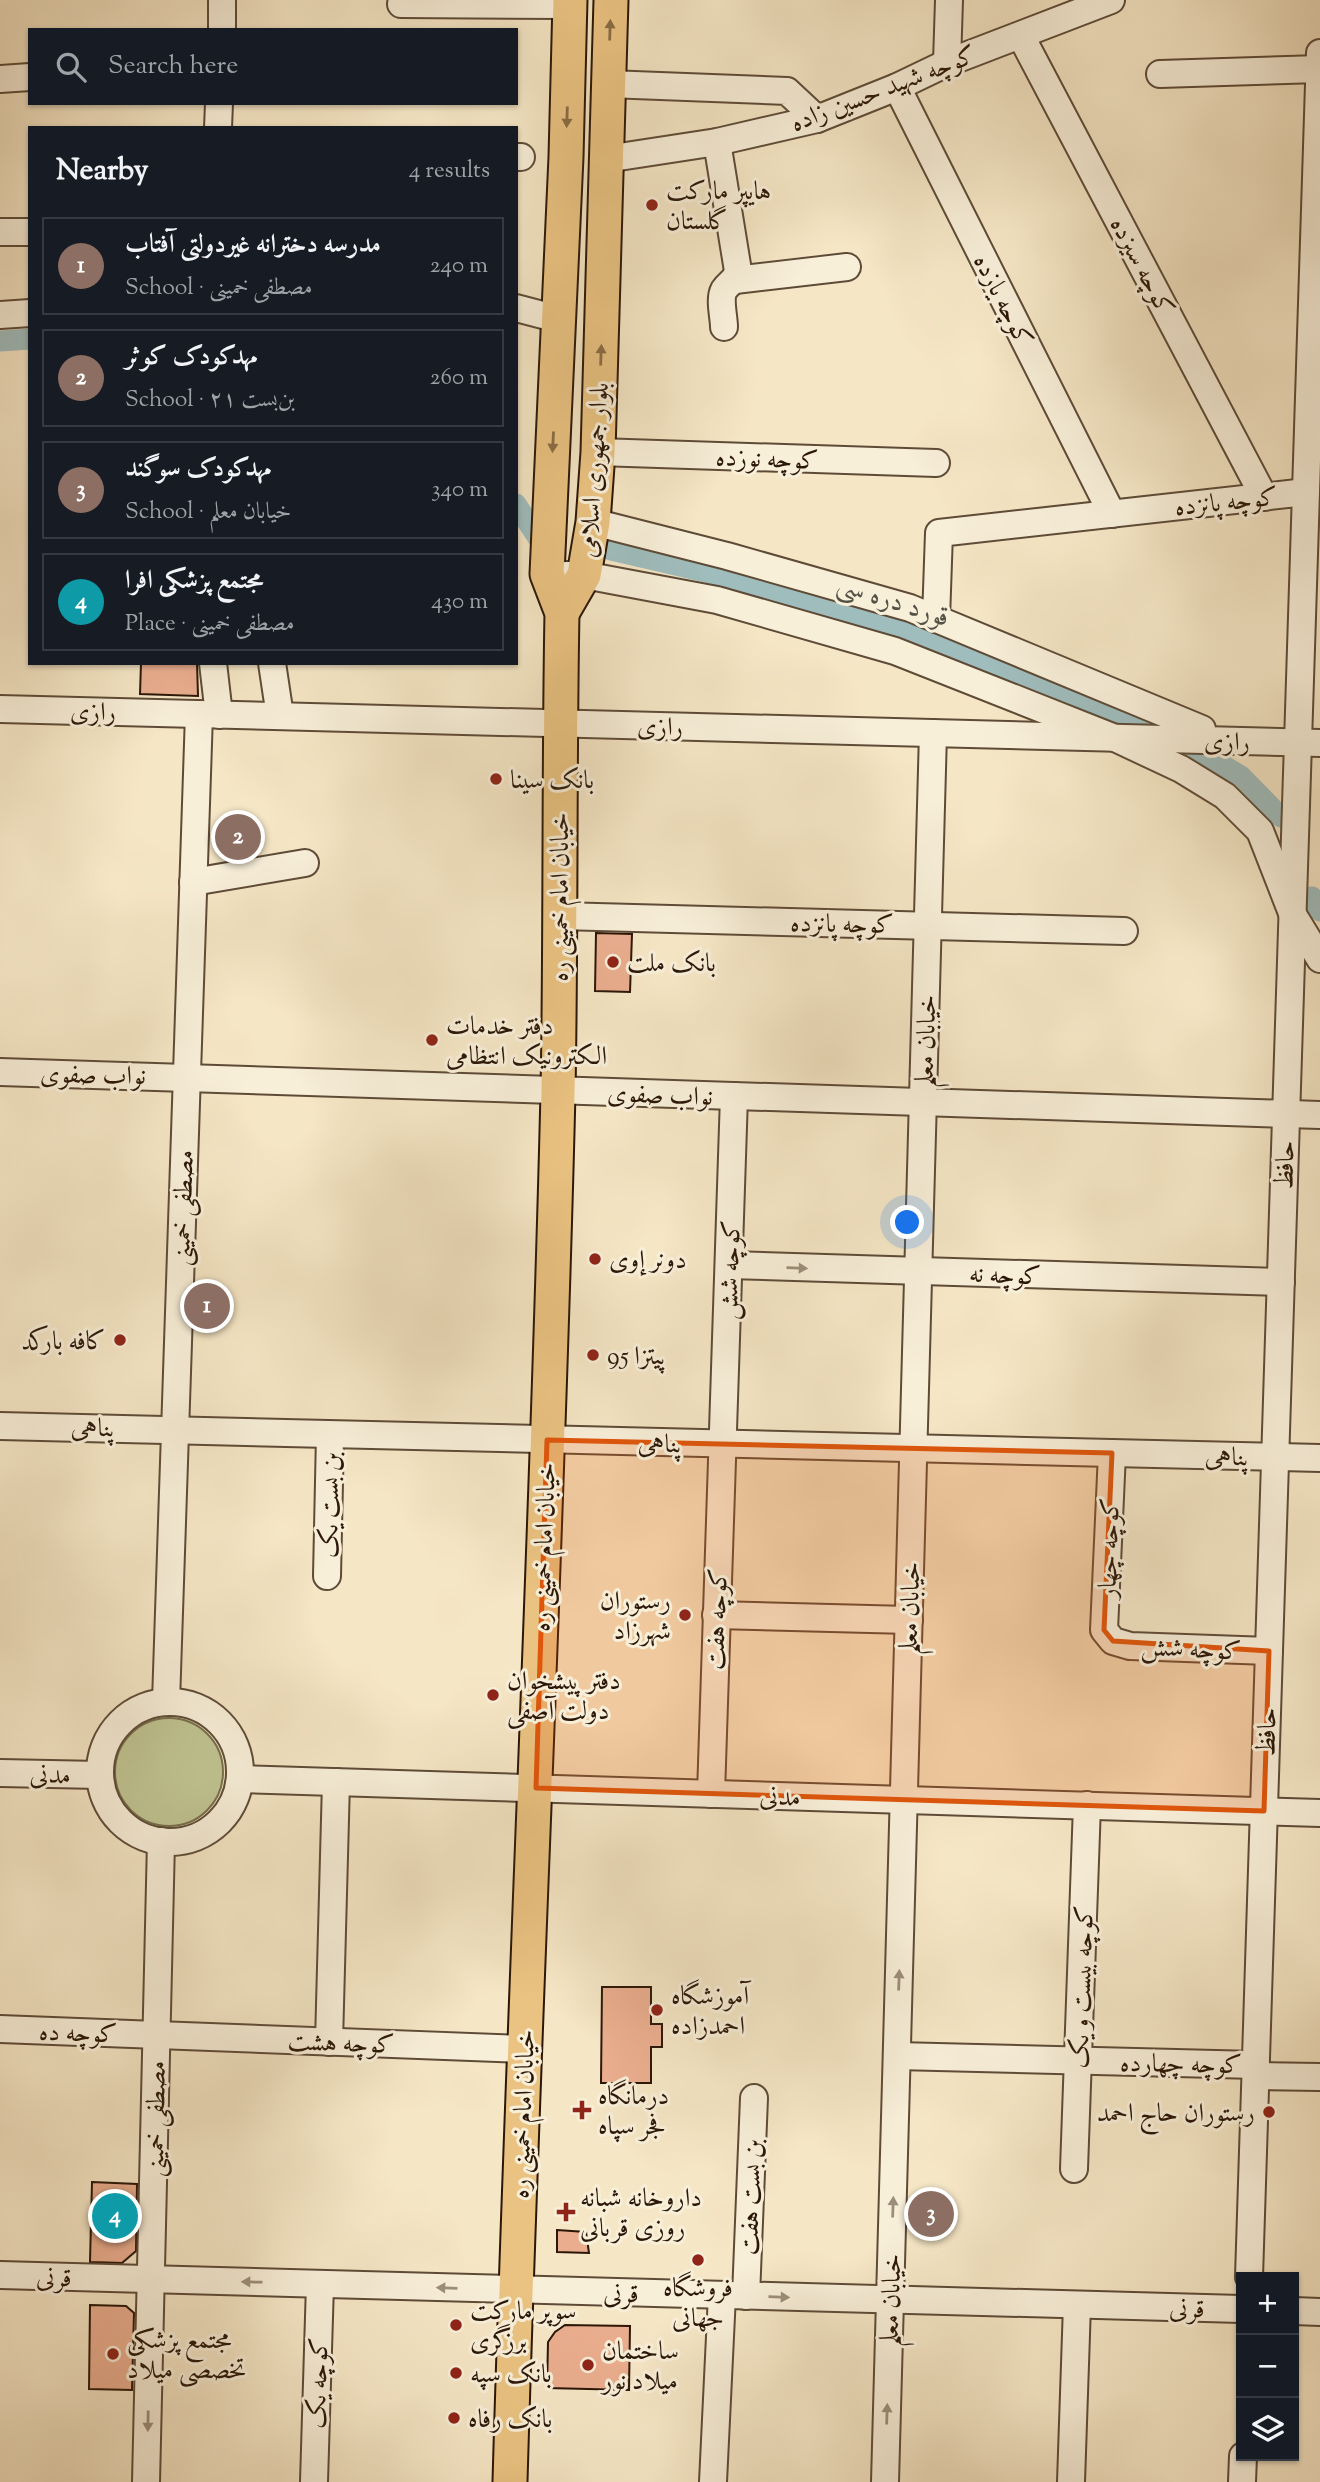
<!DOCTYPE html>
<meta charset="utf-8">
<style>
:root{--surface:#171b24;--page:#20242c;--text:#f1f3f6;--muted:#9ea1a6;--line:#363941;--accent:#c59692}
body{margin:0;font-family:"Sorts Mill Goudy",Amiri,serif;background:var(--page);color:var(--text)}
.controls{position:absolute;right:21px;bottom:21px;display:grid;overflow:hidden;border-radius:0px;box-shadow:0 2px 5px #0004}
.controls button{width:63px;height:63px;display:grid;place-items:center;padding:0;border:0;border-bottom:2px solid var(--line);background:var(--surface);color:var(--text);font:35px sans-serif}
.you{position:absolute;left:908px;top:1223px;width:24px;height:24px;margin:-18px;border:5px solid #fff;border-radius:50%;background:#1a73e8;box-shadow:0 0 0 10px #1a73e833}
.badge{display:grid;place-items:center;width:46px;height:46px;border-radius:50%;background:var(--accent);color:#fff;font-size:23px;font-weight:700}
.pin{position:absolute;translate:-50% -50%;border:4px solid #fff;box-shadow:0 2px 7px #0006}
.list{margin:0;padding:0;list-style:none}
h2{display:flex;justify-content:space-between;align-items:center;height:91px;margin:0;padding:0 28px;font-size:30px}
h2 small{font-size:23px;font-weight:400;color:var(--muted)}
.list li{display:grid;grid-template-columns:46px 1fr auto;gap:21px;align-items:center;box-sizing:border-box;height:98px;margin:0 14px 14px;padding:0 14px;border:2px solid var(--line);border-radius:0px}
.list b{display:block;font-size:26px;white-space:nowrap}
.list p{margin:0;font-size:23px;white-space:nowrap;color:var(--muted)}
.list em{font-size:23px;font-style:normal;color:var(--muted)}
.icon{flex:none;width:38px;height:38px;fill:none;stroke:currentColor;stroke-width:2;stroke-linecap:round;stroke-linejoin:round}
.map{position:relative;flex:none;width:1320px;height:2482px;overflow:hidden}
.search{position:absolute;background:var(--surface);box-shadow:0 2px 5px #0004;left:28px;top:28px;width:490px;height:77px;display:flex;align-items:center;gap:18px;box-sizing:border-box;padding:0 24px;border-radius:0px;color:var(--muted);font-size:26px}
.panel{position:absolute;background:var(--surface);box-shadow:0 2px 5px #0004;left:28px;top:126px;width:490px;height:539px;border-radius:0px}
.map>svg:first-child{display:block}
.grass{fill:#c0c492;stroke:#766e4d;stroke-width:2}
.lines{fill:none;stroke-linecap:round;stroke-linejoin:round}
.canal{stroke:#9fbdbd;stroke-width:21}
.building{fill:#eaae8f;stroke:#2b1708;stroke-width:2}
.minor-casing{stroke:#5e4b37;stroke-width:30}
.major-casing{stroke:#2b1708;stroke-width:37}
.minor{stroke:#f8efd9;stroke-width:26}
.major{stroke:#eac382;stroke-width:33}
.oneway{fill:#8a6d45}
.oneway2{fill:#9c8e7b}
.marked{fill:#df560c;fill-opacity:0.2;stroke:#df560c;stroke-width:5;stroke-linejoin:round}
.poi-dot{fill:#8f2418;stroke:#f8efd9;stroke-width:2.5}
.labels{text-anchor:middle;stroke-width:6;stroke-linejoin:round;paint-order:stroke}
.street-label{font-size:26px;fill:#2b1708;stroke:#f8efd9}
.poi-label{font-size:26px;fill:#2b1708;stroke:#f8efd9;text-anchor:start}
.water-label{font-size:28px;font-style:italic;fill:#545147;stroke:#f8efd9}
</style>
<div class="map">
<svg width="1320" height="2482" viewBox="0 0 1320 2482">
<rect width="100%" height="100%" fill="#f5e6c5"/>
<filter id="stains"><feTurbulence type="fractalNoise" baseFrequency=".00286" numOctaves="4"/><feColorMatrix values="0 0 0 0 .2 0 0 0 0 .09 0 0 0 0 .02 0 0 0 .5 -.17"/></filter>
<radialGradient id="worn" r=".72"><stop offset=".6" stop-color="#630" stop-opacity="0"/><stop offset="1" stop-color="#630" stop-opacity=".3"/></radialGradient>
<circle class="grass" cx="169" cy="1772" r="54"/>
<g class="lines">
<g class="canal">
<path d="M0,341l30,-2"/>
<path d="M516,504l24,37"/>
<path d="M611,550l112,26 180,52 246,101"/>
<path d="M1192,747l49,29 40,41"/>
<path d="M1312,897l8,14"/>
</g>
</g>
<g class="building">
<path d="M141,663h56l1,33 -58,-2z"/>
<path d="M596,933l36,1 -2,58 -35,-1z"/>
<path d="M602,1987h49v37h11v23h-11v36h-50z"/>
<path d="M92,2182l45,2 -1,67 -14,12 -32,-1z"/>
<path d="M557,2230l29,2 3,21 -32,-1z"/>
<path d="M90,2305l36,1 8,7 -2,77 -43,-1z"/>
<path d="M565,2325l65,1 -1,64 -82,-2 1,-46 7,-10z"/>
</g>
<g class="lines">
<g class="minor-casing">
<g id="minor">
<path d="M401,4l169,1"/>
<path d="M222,30v-30"/>
<path d="M1021,36l243,461"/>
<path d="M947,63l2,-63"/>
<path d="M1160,74l160,-5"/>
<path d="M0,79l30,-2"/>
<path d="M608,84l179,7 30,28"/>
<path d="M897,87l215,427"/>
<path d="M218,128l1,-25"/>
<path d="M717,142l21,129c-2,10 -9,11 -14,19 -5,9 0,27 0,37"/>
<path d="M516,157h5"/>
<path d="M606,159l111,-17 100,-23 80,-32 50,-24 164,-63"/>
<path d="M0,232h30"/>
<path d="M735,280l112,-13"/>
<path d="M516,308l42,11"/>
<path d="M0,315l30,-2"/>
<path d="M598,452l338,11"/>
<path d="M593,522l134,34 183,52 292,121"/>
<path d="M566,575h18l133,25 178,51 220,87 66,31 44,27 35,35 32,82 28,46"/>
<path d="M936,619l3,-86 367,-41"/>
<path d="M213,663l6,52"/>
<path d="M272,663l8,53"/>
<path d="M0,709l1320,34"/>
<path d="M193,882l112,-19"/>
<path d="M560,916l564,15"/>
<path d="M0,1072l1320,43"/>
<path d="M729,1265l552,17"/>
<path d="M0,1426l1320,32"/>
<path d="M1112,1453l-8,177 9,11 17,5 139,5"/>
<path d="M327,1576l3,-141"/>
<path d="M716,1615l193,5"/>
<path d="M166,1702l33,-988"/>
<circle cx="170" cy="1772" r="70"/>
<path d="M0,1773l100,2"/>
<path d="M240,1779l1080,34"/>
<path d="M711,1794l23,-698"/>
<path d="M0,2029l525,20"/>
<path d="M329,2042l7,-260"/>
<path d="M897,2056l359,9"/>
<path d="M1256,2076l64,1"/>
<path d="M1074,2169l13,-364"/>
<path d="M0,2275l1241,34"/>
<path d="M1249,2277l71,-2224"/>
<path d="M746,2296l8,-198"/>
<path d="M1294,2311l26,1"/>
<path d="M146,2482l15,-641"/>
<path d="M314,2482l6,-198"/>
<path d="M713,2482l9,-187"/>
<path d="M885,2482l48,-1749"/>
<path d="M1071,2482l6,-177"/>
<path d="M1242,2482l1,-26"/>
</g>
</g>
<g class="major-casing">
<g id="major">
<path d="M562,613l22,-38 9,-53 5,-70 13,-452"/>
<path d="M510,2482c13,-463 37,-927 48,-1390 3,-160 1,-320 4,-479l-15,-39 19,-417 4,-157"/>
</g>
</g>
<use href="#minor" class="minor"/>
<use href="#major" class="major"/>
</g>
<defs><path id="oneway-solid" d="M-6-.8H1V-3.2L6.5 0L1 3.2V.8H-6Z" transform="scale(1.75)"/></defs>
<g class="oneway">
<use href="#oneway-solid" transform="translate(610 30) rotate(-88)"/>
<use href="#oneway-solid" transform="translate(567 117) rotate(92)"/>
<use href="#oneway-solid" transform="translate(601 355) rotate(-88)"/>
<use href="#oneway-solid" transform="translate(553 442) rotate(93)"/>
</g>
<g class="oneway2">
<use href="#oneway-solid" transform="translate(797 1268) rotate(2)"/>
<use href="#oneway-solid" transform="translate(899 1980) rotate(-88)"/>
<use href="#oneway-solid" transform="translate(893 2207) rotate(-88)"/>
<use href="#oneway-solid" transform="translate(252 2282) rotate(-179)"/>
<use href="#oneway-solid" transform="translate(447 2288) rotate(-178)"/>
<use href="#oneway-solid" transform="translate(779 2297) rotate(2)"/>
<use href="#oneway-solid" transform="translate(887 2414) rotate(-88)"/>
<use href="#oneway-solid" transform="translate(148 2421) rotate(91)"/>
</g>
<path class="marked" d="M547,1440l565,13 -8,177 9,11 156,10 -5,160 -728,-23z"/>
<g class="poi-dot">
<circle cx="652" cy="205" r="7"/>
<circle cx="496" cy="779" r="7"/>
<circle cx="613" cy="962" r="7"/>
<circle cx="432" cy="1040" r="7"/>
<circle cx="595" cy="1259" r="7"/>
<circle cx="120" cy="1340" r="7"/>
<circle cx="593" cy="1355" r="7"/>
<circle cx="685" cy="1615" r="7"/>
<circle cx="493" cy="1695" r="7"/>
<circle cx="657" cy="2010" r="7"/>
<path d="M578.5 2099.5h7v7h7v7h-7v7h-7v-7h-7v-7h7z"/>
<circle cx="1269" cy="2112" r="7"/>
<path d="M562.5 2201.5h7v7h7v7h-7v7h-7v-7h-7v-7h7z"/>
<circle cx="698" cy="2260" r="7"/>
<circle cx="456" cy="2325" r="7"/>
<circle cx="113" cy="2354" r="7"/>
<circle cx="588" cy="2365" r="7"/>
<circle cx="456" cy="2373" r="7"/>
<circle cx="454" cy="2418" r="7"/>
</g>
<g class="labels">
<g class="street-label">
<text transform="translate(883 88) rotate(-21)" y="9">کوچه شهید حسین زاده</text>
<text transform="translate(1143 266) rotate(62)" y="9">کوچه سیزده</text>
<text transform="translate(1004 300) rotate(63)" y="9">کوچه یازده</text>
<text transform="translate(767 458) rotate(2)" y="9">کوچه نوزده</text>
<text transform="translate(593 470) rotate(-86)" y="9">بلوار جمهوری اسلامی</text>
<text transform="translate(1226 501) rotate(-6)" y="9">کوچه پانزده</text>
<text transform="translate(93 711) rotate(1)" y="9">رازی</text>
<text transform="translate(660 726) rotate(1)" y="9">رازی</text>
<text transform="translate(1227 741) rotate(1)" y="9">رازی</text>
<text transform="translate(559 897) rotate(-90)" y="9">خیابان امام خمینی ره</text>
<text transform="translate(842 923) rotate(1)" y="9">کوچه پانزده</text>
<text transform="translate(925 1041) rotate(-88)" y="9">خیابان معلم</text>
<text transform="translate(93 1074) rotate(1)" y="9">نواب صفوی</text>
<text transform="translate(660 1094) rotate(2)" y="9">نواب صفوی</text>
<text transform="translate(1284 1165) rotate(-88)" y="9">حافظ</text>
<text transform="translate(182 1208) rotate(-88)" y="9">مصطفی خمینی</text>
<text transform="translate(729 1270) rotate(-88)" y="9">کوچه شش</text>
<text transform="translate(1005 1274) rotate(2)" y="9">کوچه نه</text>
<text transform="translate(93 1427) rotate(1)" y="9">پناهی</text>
<text transform="translate(660 1443) rotate(1)" y="9">پناهی</text>
<text transform="translate(1227 1456) rotate(1)" y="9">پناهی</text>
<text transform="translate(329 1505) rotate(-89)" y="9">بن بست یک</text>
<text transform="translate(543 1547) rotate(-88)" y="9">خیابان امام خمینی ره</text>
<text transform="translate(1108 1548) rotate(-88)" y="9">کوچه چهار</text>
<text transform="translate(909 1608) rotate(-88)" y="9">خیابان معلم</text>
<text transform="translate(716 1619) rotate(-88)" y="9">کوچه هفت</text>
<text transform="translate(1191 1648) rotate(3)" y="9">کوچه شش</text>
<text transform="translate(1266 1732) rotate(-88)" y="9">حافظ</text>
<text transform="translate(50 1774) rotate(1)" y="9">مدنی</text>
<text transform="translate(780 1796) rotate(2)" y="9">مدنی</text>
<text transform="translate(1081 1987) rotate(-88)" y="9">کوچه بیست و یک</text>
<text transform="translate(78 2032) rotate(2)" y="9">کوچه ده</text>
<text transform="translate(341 2042) rotate(2)" y="9">کوچه هشت</text>
<text transform="translate(1181 2063) rotate(1)" y="9">کوچه چهارده</text>
<text transform="translate(522 2114) rotate(-88)" y="9">خیابان امام خمینی ره</text>
<text transform="translate(155 2119) rotate(-89)" y="9">مصطفی خمینی</text>
<text transform="translate(750 2197) rotate(-88)" y="9">بن بست هفت</text>
<text transform="translate(54 2277) rotate(2)" y="9">قرنی</text>
<text transform="translate(621 2293) rotate(1)" y="9">قرنی</text>
<text transform="translate(890 2300) rotate(-88)" y="9">خیابان معلم</text>
<text transform="translate(1187 2308) rotate(2)" y="9">قرنی</text>
<text transform="translate(317 2383) rotate(-88)" y="9">کوچه یک</text>
</g>
<g class="poi-label">
<text x="666" y="199">هایپر مارکت<tspan x="666" dy="30">گلستان</tspan></text>
<text x="510" y="788">بانک سینا</text>
<text x="627" y="971">بانک ملت</text>
<text x="446" y="1034">دفتر خدمات<tspan x="446" dy="30">الکترونیک انتظامی</tspan></text>
<text x="609" y="1268">دونر إوی</text>
<text x="106" y="1349" text-anchor="end">کافه بارکد</text>
<text x="607" y="1364">پیتزا 95</text>
<text x="671" y="1609" text-anchor="end">رستوران<tspan x="671" dy="30">شهرزاد</tspan></text>
<text x="507" y="1689">دفتر پیشخوان<tspan x="507" dy="30">دولت آصفی</tspan></text>
<text x="671" y="2004">آموزشگاه<tspan x="671" dy="30">احمدزاده</tspan></text>
<text x="598" y="2104">درمانگاه<tspan x="598" dy="30">فجر سپاه</tspan></text>
<text x="1255" y="2121" text-anchor="end">رستوران حاج احمد</text>
<text x="580" y="2206">داروخانه شبانه<tspan x="580" dy="30">روزی قربانی</tspan></text>
<text x="698" y="2296" text-anchor="middle">فروشگاه<tspan x="698" dy="30">جهانی</tspan></text>
<text x="470" y="2319">سوپر مارکت<tspan x="470" dy="30">برزگری</tspan></text>
<text x="127" y="2348">مجتمع پزشکی<tspan x="127" dy="30">تخصصی میلاد</tspan></text>
<text x="602" y="2359">ساختمان<tspan x="602" dy="30">میلاد نور</tspan></text>
<text x="470" y="2382">بانک سپه</text>
<text x="468" y="2427">بانک رفاه</text>
</g>
<g class="water-label">
<text transform="translate(894 599) rotate(18)" y="10">قورد دره سی</text>
</g>
</g>
<rect width="100%" height="100%" filter="url(#stains)"/>
<rect width="100%" height="100%" fill="url(#worn)"/>
</svg>
<div class="controls">
<button>+</button>
<button>−</button>
<button><svg class="icon" aria-label="layers" viewBox="0 0 24 24"><path d="M12 4l9 5-9 5-9-5zM3 14l9 5 9-5"/></svg></button>
</div>
<div class="you"></div>
<div class="pin badge" style="left:207px;top:1306px;background:#8d6e63">1</div>
<div class="pin badge" style="left:238px;top:837px;background:#8d6e63">2</div>
<div class="pin badge" style="left:931px;top:2214px;background:#8d6e63">3</div>
<div class="pin badge" style="left:115px;top:2216px;background:#0f9aa8">4</div>
<div class="search"><svg class="icon" aria-label="search" viewBox="0 0 24 24"><circle cx="10" cy="10" r="6"/><path d="M15 15l6 6"/></svg>Search here</div>
<section class="panel">
<h2>Nearby<small>4 results</small></h2>
<ul class="list">
<li><span class="badge" style="background:#8d6e63">1</span><div><b>مدرسه دخترانه غیردولتی آفتاب</b><p>School · مصطفی خمینی</p></div><em>240 m</em></li>
<li><span class="badge" style="background:#8d6e63">2</span><div><b>مهدکودک کوثر</b><p>School · بن‌بست ۲۱</p></div><em>260 m</em></li>
<li><span class="badge" style="background:#8d6e63">3</span><div><b>مهدکودک سوگند</b><p>School · خیابان معلم</p></div><em>340 m</em></li>
<li><span class="badge" style="background:#0f9aa8">4</span><div><b>مجتمع پزشکی افرا</b><p>Place · مصطفی خمینی</p></div><em>430 m</em></li>
</ul>
</section>
</div>
